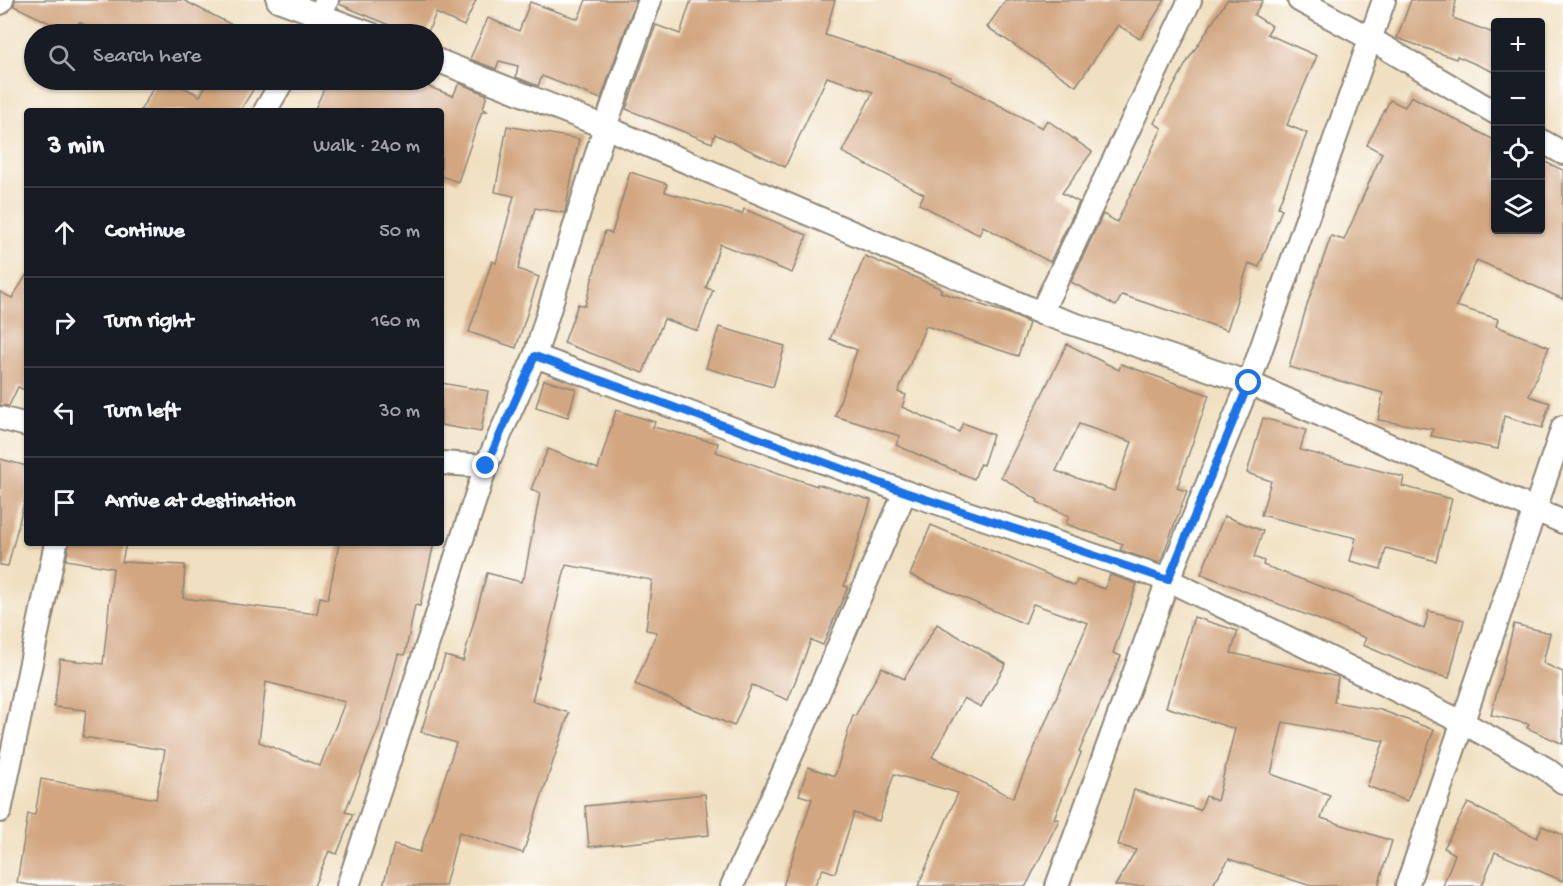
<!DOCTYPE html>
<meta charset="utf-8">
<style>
:root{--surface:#171b24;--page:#20242c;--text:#f1f3f6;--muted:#9ea1a6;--line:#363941}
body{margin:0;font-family:"Gochi Hand",sans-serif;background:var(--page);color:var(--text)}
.controls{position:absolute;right:18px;top:18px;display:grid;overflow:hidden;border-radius:6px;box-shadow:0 2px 4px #0004}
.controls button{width:54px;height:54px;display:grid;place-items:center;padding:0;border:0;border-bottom:2px solid var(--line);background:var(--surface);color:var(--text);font:30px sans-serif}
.stop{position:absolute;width:18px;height:18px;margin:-14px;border:4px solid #1a73e8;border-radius:50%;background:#fff}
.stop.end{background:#1a73e8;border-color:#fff;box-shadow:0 2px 6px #0008}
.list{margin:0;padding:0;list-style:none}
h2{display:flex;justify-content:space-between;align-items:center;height:78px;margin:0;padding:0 24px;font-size:26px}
h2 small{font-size:20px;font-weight:400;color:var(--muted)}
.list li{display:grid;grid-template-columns:39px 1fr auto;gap:18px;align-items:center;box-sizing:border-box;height:90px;padding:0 24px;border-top:2px solid var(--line)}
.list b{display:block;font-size:22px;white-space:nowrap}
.list em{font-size:20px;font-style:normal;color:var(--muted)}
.icon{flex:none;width:33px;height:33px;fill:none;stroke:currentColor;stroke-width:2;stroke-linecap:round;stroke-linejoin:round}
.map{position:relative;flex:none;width:1563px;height:886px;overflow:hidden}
.search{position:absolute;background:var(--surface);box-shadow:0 2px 4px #0004;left:24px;top:24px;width:420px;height:66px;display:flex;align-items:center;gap:15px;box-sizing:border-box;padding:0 21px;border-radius:33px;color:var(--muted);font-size:22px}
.panel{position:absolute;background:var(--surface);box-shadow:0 2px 4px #0004;left:24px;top:108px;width:420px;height:438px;border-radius:6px}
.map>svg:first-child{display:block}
.building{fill:#d2a680;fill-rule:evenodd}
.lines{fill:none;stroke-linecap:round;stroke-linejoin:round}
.minor-casing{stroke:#8e8676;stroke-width:26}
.minor{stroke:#fff;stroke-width:22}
.route{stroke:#1a73e8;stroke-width:8}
</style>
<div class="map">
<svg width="1563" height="886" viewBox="0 0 1563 886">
<rect width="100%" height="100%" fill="#fff"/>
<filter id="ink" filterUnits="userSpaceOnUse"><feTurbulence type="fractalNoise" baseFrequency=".0167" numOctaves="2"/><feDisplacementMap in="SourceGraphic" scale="12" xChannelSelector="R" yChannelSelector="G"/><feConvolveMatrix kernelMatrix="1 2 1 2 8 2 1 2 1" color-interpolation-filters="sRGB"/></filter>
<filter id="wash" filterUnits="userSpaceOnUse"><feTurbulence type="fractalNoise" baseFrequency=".008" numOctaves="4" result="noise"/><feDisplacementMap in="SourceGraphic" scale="24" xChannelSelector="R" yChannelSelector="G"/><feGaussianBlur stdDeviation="1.35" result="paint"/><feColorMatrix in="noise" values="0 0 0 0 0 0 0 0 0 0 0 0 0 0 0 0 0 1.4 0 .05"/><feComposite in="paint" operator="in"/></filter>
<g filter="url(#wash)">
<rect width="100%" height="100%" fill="#f0e0c1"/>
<g id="blocks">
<g class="building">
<path d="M15,0h168l67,34h-144l-27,-12 -6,12 -59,-28z"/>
<path d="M340,0h136l-12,26 -28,-13 -9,21h-16l-72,-30z"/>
<path d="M586,0h50l-35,99 -59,-23 -4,10 -22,-9 2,-11 -19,-5 -3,8 -26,-10 18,-41 31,13 11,-29 48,17z"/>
<path d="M691,0h144l-10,35 126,42 -1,2 92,49 5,-8 45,32 -30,41 17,9 -29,60 -67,-36 -4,9 -60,-31 5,-10 -82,-42 31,-60 -46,-15 -42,90 -70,-33 -3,9 -86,-34 30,-84 24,9z"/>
<path d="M1006,0h159l-25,39 -22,-14 -42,61 -89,-59z"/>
<path d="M1227,0h36l-9,15 18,11 -5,8 50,22 -30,69 20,8 -29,74 4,2 -23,58 -10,-4 -22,67 -105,-35 -6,11 -45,-24 32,-68 14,8 45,-94 -8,-5 34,-63z"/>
<path d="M1411,0h45l-3,18 43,16v39l-39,-17 -1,3 -59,-21z"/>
<path d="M158,80h12l30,16 9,-16h50l-19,31h-100z"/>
<path d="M328,80h83l42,16 6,-13 28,12 -4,13 4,3h-5l-24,71 -17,-6v-65h-127z"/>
<path d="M1411,96l85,45v89h44v-70l23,10v129l-86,-39 -21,46 42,13 -2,7 53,21 -20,49 21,7 -8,25 -38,-12 -6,33 -67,-13 2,-7 -55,-9 5,-27 -94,-26 19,-65 23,-66 13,4 38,-87 -15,-8 23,-45 15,7z"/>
<path d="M507,126l72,13 -14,74 -30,-5 -17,61 21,8 -23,71 -47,-16 23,-71 4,2 18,-67 -19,-4z"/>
<path d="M630,172l37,12 -2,8 77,22 2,-5 63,26 -15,38 -72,-29 -14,44 7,2 -15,41 -34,-12 -21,54 -79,-30 14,-39 7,2 20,-75 7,2z"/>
<path d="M865,256l77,33 -2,3 67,21 22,10 -11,33 -92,-30 -28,66 8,3 -4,12 57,25 4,-9 30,12 -10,30 -3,-1 -6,15 -78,-34 4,-9 -65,-20 22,-66 -27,-11z"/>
<path d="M27,274v117l-9,-4 -9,19 -9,-1v-113l12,6z"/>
<path d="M719,327l66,19 -12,41 -67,-19z"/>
<path d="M1067,344l52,26 2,-6 88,31 -32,93 10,3 -27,72 -40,-13 3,-6 -57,-20 3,-8 -32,-14 1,-2 -37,-23zM1079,424l53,18 -18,49 -58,-20z"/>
<path d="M544,380l32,9 -8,28 -32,-10z"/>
<path d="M441,383l47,8 -7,41 -40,-7z"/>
<path d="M616,410l39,12 -2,5 65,16 -2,9 101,34v-2l54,16 -27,86 4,1 -25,58 -12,-5 -23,60 -36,-15 -18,41 -99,-42 22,-52 -11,-2 6,-50 -86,-15 -34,136 37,12 -46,140 -64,-21 -14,54h-62l11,-41 26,7 36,-109 -35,-11 24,-76 18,5 24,-88 34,9 1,-4h2l16,-85 -9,-4 17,-40 50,20z"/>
<path d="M1263,418l43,12 -6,20 104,27 -2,9 50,13 -16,62 -50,-13 -5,21 -31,-8 6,-23 -95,-23 10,-34 -24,-8z"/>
<path d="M0,459l27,7v25l-19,75 -8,-1z"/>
<path d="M1224,516l39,15 -9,26 10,4 -1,4 83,31 78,33 5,-18 35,9 -15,58 -23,-6 -63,-27 3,-7 -165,-64z"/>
<path d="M931,525l144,61 2,-6 28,9 5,-14 27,9 -24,69 8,3 -42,96 2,1 -27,65 5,2 -33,66h-108l40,-93 -64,-19 -15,47 -25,-8 -19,60 -12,-4 -9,17h-31l29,-87 -13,-4 9,-28 27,9 18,-61 2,1 27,-49 22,12 33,-55 69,40 -25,43 -17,-9 -32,59 81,41 75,-175 -55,-19 -8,20 -115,-49z"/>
<path d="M69,543h57l-4,19 63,3 -2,33 134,16 3,-17 8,2 11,-56h95l-14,63 -5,-1 -10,50 -7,-1 -19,73 -34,85 8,2 -16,40 -8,-3 -15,35h-277l-20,-3 11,-69 7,1 6,-36 115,20 9,-49 -82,-13 3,-27 -32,-3 6,-48 43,5 10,-96 -47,-8zM266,682l79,20 -25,64 -61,-24z"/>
<path d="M1194,617l44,14 -7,22 107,24 -4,25 47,8 53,20 -27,71 -40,-15 17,-45 -101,-19 -12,52 59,21 -9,23 71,23 -14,45h-67l-82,-27 -17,27h-97l21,-36 -18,-5 16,-55 66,20 6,-14 11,5 18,-72 -69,-22z"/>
<path d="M1514,624l36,9 -7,30 20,9v72l-36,-16 2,-4 -38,-9z"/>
<path d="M705,794l4,41 -120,12 -4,-41z"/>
<path d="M1468,803l69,35 5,-12 21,9v46l-68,-29 -13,34h-39l12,-32 -11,-6z"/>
</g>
</g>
</g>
<g filter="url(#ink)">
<use href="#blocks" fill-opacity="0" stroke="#8e8676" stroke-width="1.5"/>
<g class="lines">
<g class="minor-casing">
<g id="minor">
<path d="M278,0l93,34"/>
<path d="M1299,0l70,38 127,75"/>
<path d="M0,3l2,-3"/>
<path d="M309,34l18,-34"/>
<path d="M434,59l171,68 436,186 208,70 314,139"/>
<path d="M265,111l18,-31"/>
<path d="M1540,140l23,13"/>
<path d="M1041,313l149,-313"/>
<path d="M535,356l370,136 263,88 296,143 81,45 18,14"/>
<path d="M0,418l27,7"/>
<path d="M441,463l45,3"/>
<path d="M0,811l56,-268"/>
<path d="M348,886l138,-420 49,-110 70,-229 45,-127"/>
<path d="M732,886l66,-146 107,-248"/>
<path d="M1057,886l111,-306 81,-197 135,-383"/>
<path d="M1407,886l156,-459"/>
</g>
</g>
<use href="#minor" class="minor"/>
</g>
</g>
<g class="lines" filter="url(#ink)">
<path class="route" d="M486,466l49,-110 370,136 263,88 81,-197"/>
</g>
</svg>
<div class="controls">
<button>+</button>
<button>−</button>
<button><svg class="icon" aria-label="locate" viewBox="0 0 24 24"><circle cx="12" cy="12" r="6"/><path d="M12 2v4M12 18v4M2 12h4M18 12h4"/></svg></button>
<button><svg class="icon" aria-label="layers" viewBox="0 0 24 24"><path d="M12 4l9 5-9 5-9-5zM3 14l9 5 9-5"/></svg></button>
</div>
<div class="stop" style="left:1249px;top:383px"></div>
<div class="stop end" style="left:486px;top:466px"></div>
<div class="search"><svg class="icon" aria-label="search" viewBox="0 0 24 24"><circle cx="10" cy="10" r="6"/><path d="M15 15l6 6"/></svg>Search here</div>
<section class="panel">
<h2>3 min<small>Walk · 240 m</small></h2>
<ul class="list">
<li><svg class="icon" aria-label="ahead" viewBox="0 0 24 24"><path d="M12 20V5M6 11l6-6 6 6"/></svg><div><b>Continue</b></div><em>50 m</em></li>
<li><svg class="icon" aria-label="right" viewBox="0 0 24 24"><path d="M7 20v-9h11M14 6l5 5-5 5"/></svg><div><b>Turn right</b></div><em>160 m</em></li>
<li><svg class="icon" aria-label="left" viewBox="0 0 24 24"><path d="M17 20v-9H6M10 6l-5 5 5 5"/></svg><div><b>Turn left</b></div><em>30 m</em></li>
<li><svg class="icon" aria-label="arrive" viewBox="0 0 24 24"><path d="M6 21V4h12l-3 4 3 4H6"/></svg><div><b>Arrive at destination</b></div></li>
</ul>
</section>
</div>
